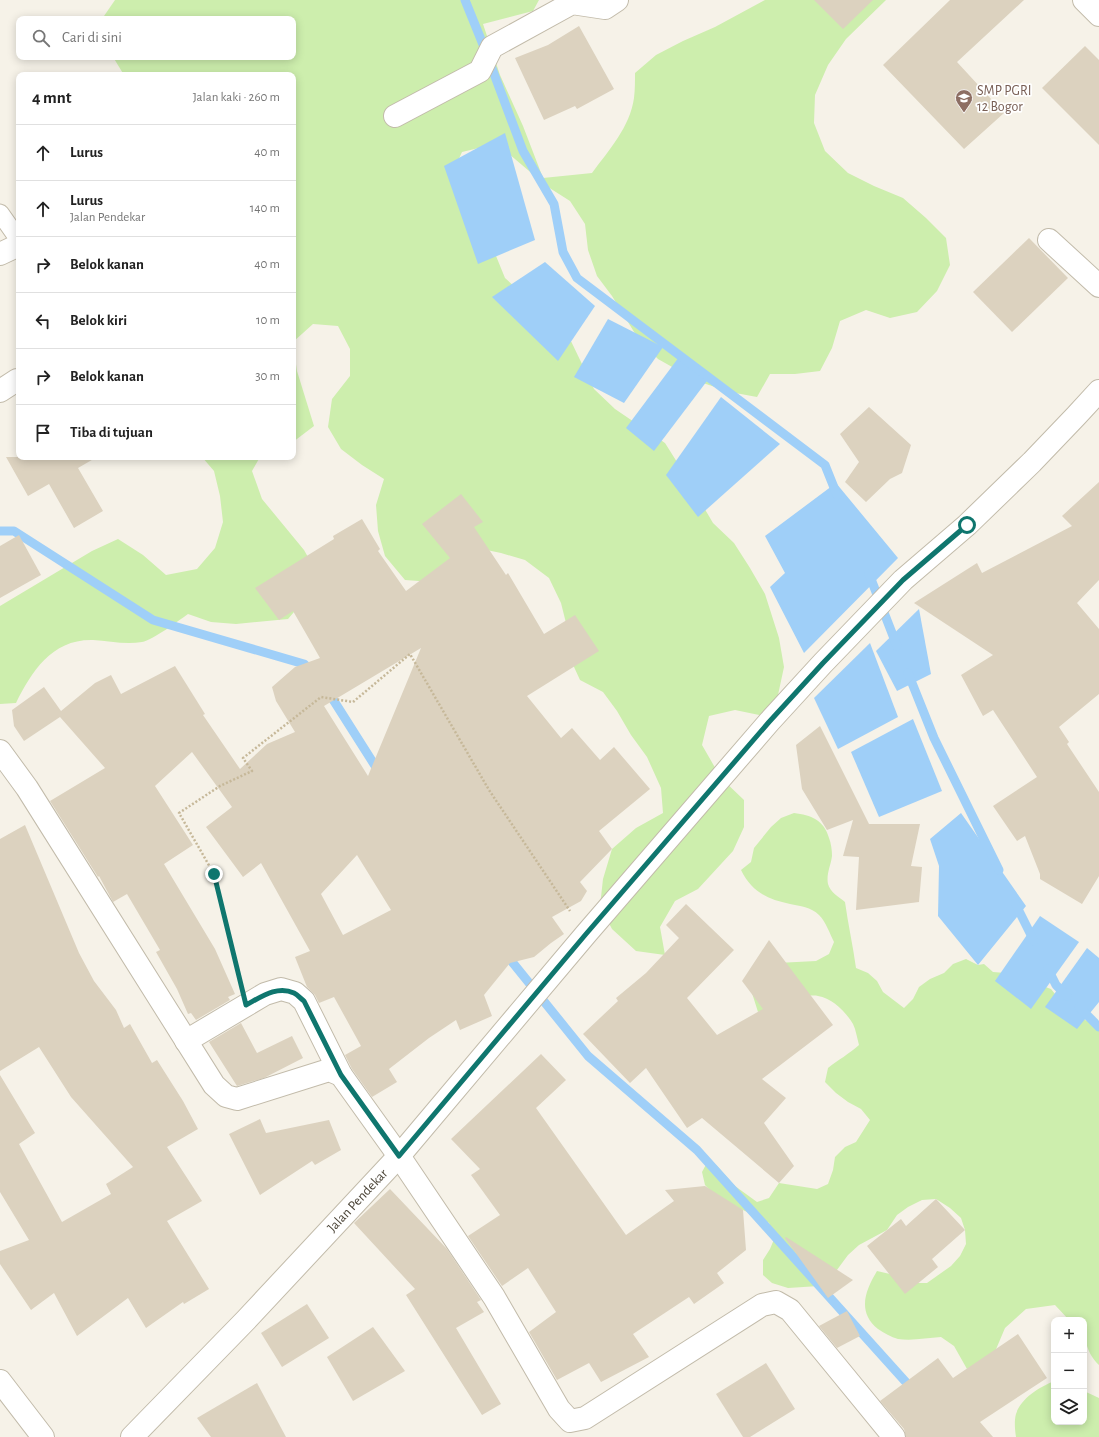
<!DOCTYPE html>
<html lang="id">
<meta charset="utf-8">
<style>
:root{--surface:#fff;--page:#f2f2f2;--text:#222;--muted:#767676;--line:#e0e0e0}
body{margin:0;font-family:"Alegreya Sans",sans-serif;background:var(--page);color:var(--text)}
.controls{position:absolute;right:12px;bottom:12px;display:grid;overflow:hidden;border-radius:8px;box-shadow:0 2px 10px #0003}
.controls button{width:36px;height:36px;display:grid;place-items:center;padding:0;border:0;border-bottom:1px solid var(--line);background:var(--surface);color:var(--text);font:20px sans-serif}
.stop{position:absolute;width:12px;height:12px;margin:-9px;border:3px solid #0f766e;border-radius:50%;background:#fff}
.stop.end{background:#0f766e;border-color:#fff;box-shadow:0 1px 4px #0008}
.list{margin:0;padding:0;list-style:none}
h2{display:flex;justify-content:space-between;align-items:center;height:52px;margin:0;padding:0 16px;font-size:17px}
h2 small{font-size:13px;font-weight:400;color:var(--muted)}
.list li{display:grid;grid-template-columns:26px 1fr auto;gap:12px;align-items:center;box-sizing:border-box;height:56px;padding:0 16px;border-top:1px solid var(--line)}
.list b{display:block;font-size:15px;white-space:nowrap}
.list p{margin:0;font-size:13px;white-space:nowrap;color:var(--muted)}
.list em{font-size:13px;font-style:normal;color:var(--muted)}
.icon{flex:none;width:22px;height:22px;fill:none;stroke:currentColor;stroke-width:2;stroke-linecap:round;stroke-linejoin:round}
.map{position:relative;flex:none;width:1099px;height:1437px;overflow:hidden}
.search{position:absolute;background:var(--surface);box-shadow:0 2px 10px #0003;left:16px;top:16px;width:280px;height:44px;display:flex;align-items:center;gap:10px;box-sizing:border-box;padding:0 14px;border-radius:8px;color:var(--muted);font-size:15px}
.panel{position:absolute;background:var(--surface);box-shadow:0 2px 10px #0003;left:16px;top:72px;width:280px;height:388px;border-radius:8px}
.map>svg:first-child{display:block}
.green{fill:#cdeead}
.water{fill:#9fcff8}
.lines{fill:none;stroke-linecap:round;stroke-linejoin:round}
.stream{stroke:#9fcff8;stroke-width:9}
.building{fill:#dcd2bf;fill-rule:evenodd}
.service-casing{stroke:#c2bbaa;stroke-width:19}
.minor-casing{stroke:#c2bbaa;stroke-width:24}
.path{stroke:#c6b899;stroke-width:2.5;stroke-dasharray:2 2;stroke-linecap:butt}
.service{stroke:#fff;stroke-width:17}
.minor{stroke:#fff;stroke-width:22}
.route{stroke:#0f766e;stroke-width:5}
.labels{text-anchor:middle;stroke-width:3.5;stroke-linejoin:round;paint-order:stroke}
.education-label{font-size:14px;fill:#785e54;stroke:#fff;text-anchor:start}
.street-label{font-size:14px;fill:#4a4336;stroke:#fff}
</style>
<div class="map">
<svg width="1099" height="1437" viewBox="0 0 1099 1437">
<rect width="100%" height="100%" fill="#f6f2e8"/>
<g class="green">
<path d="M115,0h424l-6,11 -50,13 17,51 23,51 20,52 49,-5c17,-23 38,-46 42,-75 1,-8 1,-17 1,-25l21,-18 27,-14 32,-14 50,-27h121l-40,39 -18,26 -13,30 -1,28 11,28 23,22 26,13 29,12 23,20 20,20 4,27 -13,26 -20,21 -27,6 -24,-8 -26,11 -8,27 -12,23 -25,3h-25l-13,23 -27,-5 -27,-9 -22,-11 -23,-13 -19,-19 -27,-44 -15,-20 -9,-26 -3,-26 -15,-23 -22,-14 -39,-33 -22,-8 -25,6 -11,24 43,75 11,27 64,59 25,52 21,20 50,34 17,27 31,53 21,20 16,25 15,26 14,44 5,29 -6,28 -14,21 -29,-6 -26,6 -7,29 19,33 23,22v27l-11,24 -35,38 -23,12 -15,26 5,28 -29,-4 -24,-22 -12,-23 3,-27 9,-30 24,-21 27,-15 -2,-25 -14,-31 -16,-22 -14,-24 -14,-19 -23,-12 -11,-24 -2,-29 -6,-24 -12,-25 -24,-18 -24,-7 -24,-5 -44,34 -28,-2 -20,-24 -7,-25 -2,-26 8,-26 -22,-14 -21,-16 -13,-22 4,-28 18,-23v-27l-12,-23 -25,-2 -20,18v-267h-169l-11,-18h180v-38h-189v-3z"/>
<path d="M293,344l4,27 17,55 -21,16z"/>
<path d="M202,457h58l-8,14 10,28 42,51 14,25 -13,24 -17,20 -52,5 -25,-2 -23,-8c-10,7 -35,26 -46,28 -16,3 -33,-1 -49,-2 -41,-1 -61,31 -77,63l-16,1v-98l92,-55 26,-12 25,16 23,20 31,-6 18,-21 8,-26 -3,-26 -6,-25z"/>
<path d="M794,813c17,2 30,7 35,25 2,5 3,12 3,18 -1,9 -6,18 -4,28 2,8 11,13 17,18 3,22 8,44 11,66l12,5 9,8 6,11 21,16 9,-9 6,-12 11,-8 14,-6 9,-9 13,-5 12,6 6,-1 9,8 13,1 45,16 8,10 26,21 14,6v339c-13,-12 -15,-28 -15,-45h-15l-14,-15 -29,4 -21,19 -11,26 -27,15 -13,-23 -13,-9c-14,1 -29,4 -43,2 -7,-2 -14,-6 -20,-10 -21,-17 -13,-38 -1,-58l13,3 25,9h12l24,-17 9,-10 6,-12 -1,-14 -4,-12 -11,-10 -14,-9 -14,1 -14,7 -11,8 -10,15 -28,15 -11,10 -17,23 -12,8 -31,2 -16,-5 -9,-8v-15l7,-11 5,-12 -6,-14 -26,-13 -15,-5 -12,-8 -11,-12 -3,-13 7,-13 9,8 17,19 22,16 12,-4 10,-15 38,6 11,-5 5,-14 2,-13 10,-10 11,-5 14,-22 -9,-11 -13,-7 -12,-9 -11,-11 3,-14c10,-8 21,-14 31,-23 -2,-7 -3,-15 -6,-21 -7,-12 -21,-26 -35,-28 -14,-3 -46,12 -60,16l-6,-19 25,-30 39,-2 13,-7 5,-12c-4,-8 -8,-20 -15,-27 -8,-8 -19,-9 -29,-11 -23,-5 -38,-12 -49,-34l10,-8 3,-14 17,-21 10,-9z"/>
<path d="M1054,1381v41h30v-31l15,7v39h-83c-1,-7 -2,-16 0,-23 5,-16 24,-27 38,-33z"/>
</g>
<g class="water">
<path d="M505,133l30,107 -57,24 -34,-98z"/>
<path d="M545,262l50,44 -37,55 -66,-64z"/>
<path d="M608,319l55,28 -39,56 -50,-26z"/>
<path d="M679,357l31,20 -56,74 -28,-23z"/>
<path d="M721,397l59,47 -82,73 -32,-42z"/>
<path d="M836,483l62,75 -94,95 -34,-66 15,-14 -20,-37z"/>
<path d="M919,609l12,65 -34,17 -21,-40z"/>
<path d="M870,643l28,74 -60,32 -24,-51z"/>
<path d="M913,719l29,72 -63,26 -28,-65z"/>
<path d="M961,813l65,93 -48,59 -40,-49 1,-50 -9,-27z"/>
<path d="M1040,916l39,26 -48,67 -36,-28z"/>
<path d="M1087,948l12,10v44l-22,27 -32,-22z"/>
</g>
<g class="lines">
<g class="stream">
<path d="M465,0l19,47 39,104 31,53 9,48 14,26 248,187 12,30"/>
<path d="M0,531h14l139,89 151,44 8,7"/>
<path d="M869,574l28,72"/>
<path d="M908,673l26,65 65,132"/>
<path d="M327,690l52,82"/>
<path d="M1015,903l19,38"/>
<path d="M505,953l83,103 109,94 216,240"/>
<path d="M1048,969l8,16 11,11"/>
<path d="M1079,1007l20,20"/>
</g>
</g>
<g class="building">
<path d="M814,0h59l-30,29z"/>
<path d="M950,0h74l-67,62 47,51 -40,36 -81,-84z"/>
<path d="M579,26l35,63 -37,20 -2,-3 -31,14 -29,-62 33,-13z"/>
<path d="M1085,46l14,14v85l-57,-57z"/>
<path d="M1029,238l39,40 -56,54 -39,-40z"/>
<path d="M869,407l42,38 -9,28 -12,6 -24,23 -21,-20 14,-20 -19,-28z"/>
<path d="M6,457h91l-19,11 25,43 -29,17 -25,-44 -21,12z"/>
<path d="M1099,482v98l-22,23 22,26v65l-40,33 10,15 -2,2 32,48v84l-17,28 -42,-25v-5l-15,-38 -8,5 -24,-35 44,-29 -44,-67 -10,6 -22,-41 32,-20 -79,-52 63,-40 5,10 90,-47 -10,-10z"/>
<path d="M461,494l22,28 -9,5 32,48 2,-2 36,61 31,-19 24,36 -72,45 34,42 11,-10 28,32 14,-13 36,42 -51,42 13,18 -32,33 7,9 -6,10 -29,16 12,17 -13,9 -17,14 -24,6 -26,32 8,21 -32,14 -4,-10 -27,18 -40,31 8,13 -25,15 -20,-28 -7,-14 16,-9 -27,-49 -15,6 -4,-8 -8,-8 -12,-30 15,-6 -49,-88 -18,14 -37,-50 26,-20 -40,-55 -37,34 38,59 -29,19 51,85 20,45 -7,3 2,3 -34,20 -5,-7 -3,1 -11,-25 -21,-37 4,-2 -33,-56 -14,8 -14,-26 -1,1 -48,-76 55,-33 -45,-51 -36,24 -10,-15 -2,-16 32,-23 17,24 34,-28 16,-8 10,19 54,-28 30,48 -2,1 37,54 27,-25 28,-12 -19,-31 -4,-14 23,-20 25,-9 -27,-47 -14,9 -24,-32 79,-49 -1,-3 29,-17 18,30 -2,2 28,40 44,-33 -28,-34zM421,648l-53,128 -44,-70zM357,855l34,55 -48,25 -22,-41z"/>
<path d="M19,535l22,40 -41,23v-52z"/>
<path d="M820,726l49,98h51l-9,42 11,1 -3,35 -63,8 3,-53 -16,-1 10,-36 -26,10 -25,-41 -6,-44z"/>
<path d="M25,825l54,128 15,28 22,29 8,18 6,-4 22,39 5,-3 26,41 15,28 -31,18 35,54 -35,20 42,68 -25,15 -1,-2 -37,26 -18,-30 -51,38 -23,-43 -23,17 -31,-46v-13l29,-11 -29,-48v-117l35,58 -16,11 43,78 49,-28 -5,-10 27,-17 -62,-70 -32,-50 -39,24v-232z"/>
<path d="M686,904l48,46 -47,48 30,37 46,-26 -21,-28 27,-41 64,85 -71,54 24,19 -22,25 30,43 -15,17 -77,-65 -15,10 -41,-60 -16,15 -47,-49 35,-33 -2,-3 30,-25 33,-35 -13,-13z"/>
<path d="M241,1023l16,30 35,-17 11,22 -39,20 -27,8 -28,-44z"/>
<path d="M541,1054l25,26 -30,28 90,127 48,-34 -9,-11 40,-4 38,24 3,40 -29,23 7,10 -30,21 -5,-7 -56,37 16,23 -48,25 -12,-19 -32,17 -28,-48 27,-20 -28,-44 -26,18 -34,-50 32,-21 -29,-40 9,-6 -29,-30z"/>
<path d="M260,1119l6,14 63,-13 12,30 -26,15 -3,-4 -52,34 -31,-61z"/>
<path d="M390,1189l57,60 34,51 -4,2 7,10 -28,16 45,76 -19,11 -76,-120 9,-6 -61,-66z"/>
<path d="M936,1199l29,31 -33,29 6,8 -33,27 -38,-48 34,-27 5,7z"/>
<path d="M786,1237l67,43 -25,18 -43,-60z"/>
<path d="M307,1304l22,34 -47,29 -21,-34z"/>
<path d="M847,1311l13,25 -23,12 -18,-22z"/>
<path d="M373,1327l32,44 -52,30 -26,-44z"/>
<path d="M1018,1334l29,44 -67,44 13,15h-87l-2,-8 -24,-28 58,-43 15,20z"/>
<path d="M766,1363l29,46 -45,28h-7l-27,-43z"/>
<path d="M257,1383l29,54h-75l-14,-19z"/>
</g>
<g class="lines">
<g class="service-casing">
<path id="service" d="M0,213l19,27"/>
</g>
<g class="minor-casing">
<g id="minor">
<path d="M1084,0l15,15"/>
<path d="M395,116l85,-45 12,-24 80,-44 33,5 12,-8"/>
<path d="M1049,240l50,46"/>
<path d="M0,254l19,-9"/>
<path d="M0,391l17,-11"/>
<path d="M0,751l27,37 187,297 12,11 11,3 92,-29 12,5 58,81 95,141 65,112 11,12 15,-3 177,-113 14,-3 14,8 104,127"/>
<path d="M186,1041l79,-47 16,-5 14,4 9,8 37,74"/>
<path d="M0,1381l43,56"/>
<path d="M132,1437l114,-117 153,-164 187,-222 183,-212 54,-59 80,-83 64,-55 65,-63 44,-46 23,-25"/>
</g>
</g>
<path class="path" d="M239,977l-25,-103 -35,-61 41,-27 32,-15 -9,-13 78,-61 32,5 57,-48 79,136 81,121"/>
<use href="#service" class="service"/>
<use href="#minor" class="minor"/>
</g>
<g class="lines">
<path class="route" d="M214,874l32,131c15,-8 31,-20 48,-12 4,2 7,6 10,8l37,74 58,81 187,-222 183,-212 54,-59 80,-83 64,-55"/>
</g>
<defs>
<g id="school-pin" transform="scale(0.9)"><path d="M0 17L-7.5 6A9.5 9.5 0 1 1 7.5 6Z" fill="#8d6e63" stroke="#fff"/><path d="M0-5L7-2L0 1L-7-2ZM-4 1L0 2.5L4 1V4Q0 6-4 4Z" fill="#fff"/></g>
</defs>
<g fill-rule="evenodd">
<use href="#school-pin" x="964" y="98"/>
</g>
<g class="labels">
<g class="education-label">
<text x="977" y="95">SMP PGRI<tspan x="977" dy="16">12 Bogor</tspan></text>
</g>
<g class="street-label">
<text transform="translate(357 1200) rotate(-47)" y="5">Jalan Pendekar</text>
</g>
</g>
</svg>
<div class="controls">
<button>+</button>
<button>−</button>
<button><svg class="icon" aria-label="layers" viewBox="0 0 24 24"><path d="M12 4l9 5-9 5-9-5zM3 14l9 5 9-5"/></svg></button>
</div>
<div class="stop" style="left:967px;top:525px"></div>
<div class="stop end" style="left:214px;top:874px"></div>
<div class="search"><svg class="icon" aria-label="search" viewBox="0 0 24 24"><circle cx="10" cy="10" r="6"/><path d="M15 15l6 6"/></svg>Cari di sini</div>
<section class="panel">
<h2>4 mnt<small>Jalan kaki · 260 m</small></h2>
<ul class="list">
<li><svg class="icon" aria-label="ahead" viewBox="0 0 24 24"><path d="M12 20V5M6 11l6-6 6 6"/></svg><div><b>Lurus</b></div><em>40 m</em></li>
<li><svg class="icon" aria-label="ahead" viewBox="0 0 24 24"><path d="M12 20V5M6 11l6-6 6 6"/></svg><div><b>Lurus</b><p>Jalan Pendekar</p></div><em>140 m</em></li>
<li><svg class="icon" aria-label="right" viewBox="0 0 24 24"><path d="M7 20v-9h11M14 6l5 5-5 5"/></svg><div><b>Belok kanan</b></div><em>40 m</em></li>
<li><svg class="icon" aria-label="left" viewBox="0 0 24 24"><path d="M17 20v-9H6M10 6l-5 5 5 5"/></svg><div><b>Belok kiri</b></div><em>10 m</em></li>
<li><svg class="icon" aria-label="right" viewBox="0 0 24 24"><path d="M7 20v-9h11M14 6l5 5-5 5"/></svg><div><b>Belok kanan</b></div><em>30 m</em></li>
<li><svg class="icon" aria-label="arrive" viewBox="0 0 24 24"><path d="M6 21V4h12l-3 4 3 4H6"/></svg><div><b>Tiba di tujuan</b></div></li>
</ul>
</section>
</div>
